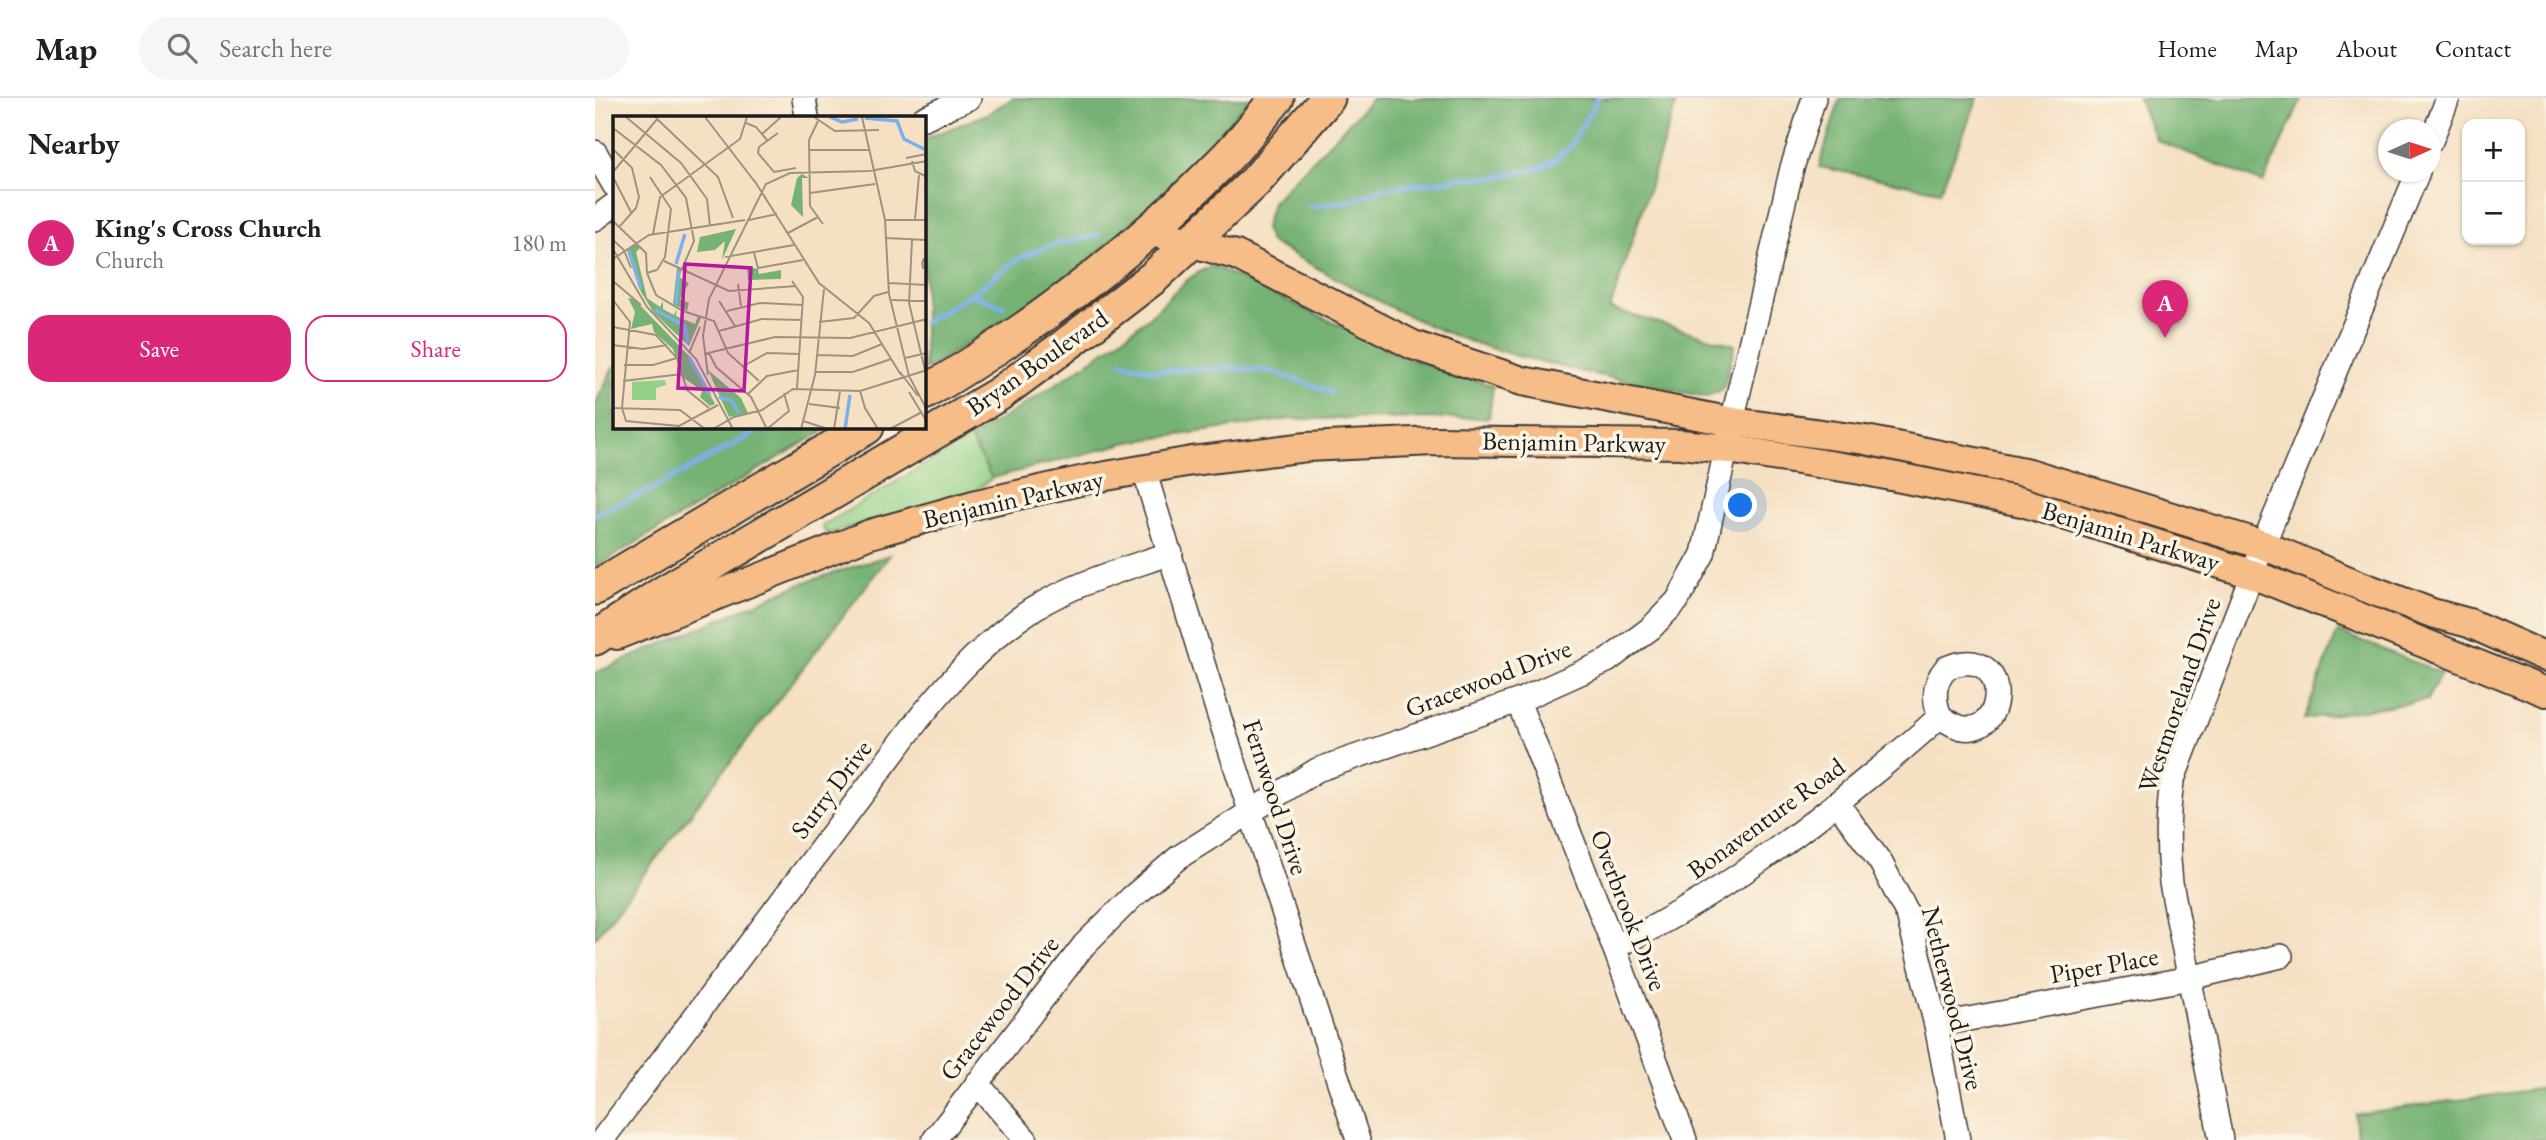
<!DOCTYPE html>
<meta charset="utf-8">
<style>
:root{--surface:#fff;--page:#f6f6f6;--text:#202124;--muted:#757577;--line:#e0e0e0;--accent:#db2777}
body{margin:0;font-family:"EB Garamond",serif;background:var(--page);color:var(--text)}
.controls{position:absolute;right:21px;top:21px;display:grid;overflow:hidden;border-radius:14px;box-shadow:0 2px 5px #0004}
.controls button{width:63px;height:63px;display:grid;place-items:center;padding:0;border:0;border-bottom:2px solid var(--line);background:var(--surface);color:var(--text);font:35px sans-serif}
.compass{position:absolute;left:1783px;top:21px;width:63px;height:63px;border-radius:50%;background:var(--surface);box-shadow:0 2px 5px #0004;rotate:87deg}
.you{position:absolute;left:1146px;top:408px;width:24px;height:24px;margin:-18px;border:5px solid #fff;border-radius:50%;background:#1a73e8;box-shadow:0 0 0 10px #1a73e833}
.badge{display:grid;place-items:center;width:46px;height:46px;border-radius:50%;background:var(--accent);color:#fff;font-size:23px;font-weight:700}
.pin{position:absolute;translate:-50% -58px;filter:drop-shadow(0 2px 4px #0008)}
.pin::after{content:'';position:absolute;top:37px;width:24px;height:21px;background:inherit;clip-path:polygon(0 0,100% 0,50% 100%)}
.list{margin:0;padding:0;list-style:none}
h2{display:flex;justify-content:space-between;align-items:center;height:91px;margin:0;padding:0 28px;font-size:30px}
h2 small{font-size:23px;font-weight:400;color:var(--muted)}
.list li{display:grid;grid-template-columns:46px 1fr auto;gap:21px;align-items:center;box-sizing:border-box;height:105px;padding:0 28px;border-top:2px solid var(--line)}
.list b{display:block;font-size:26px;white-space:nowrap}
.list p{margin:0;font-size:23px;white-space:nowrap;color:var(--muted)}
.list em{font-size:23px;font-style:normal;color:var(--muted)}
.actions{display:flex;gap:14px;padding:21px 28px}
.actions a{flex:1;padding:16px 0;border:2px solid var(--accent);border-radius:21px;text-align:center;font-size:24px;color:var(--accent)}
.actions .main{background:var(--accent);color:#fff}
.icon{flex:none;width:38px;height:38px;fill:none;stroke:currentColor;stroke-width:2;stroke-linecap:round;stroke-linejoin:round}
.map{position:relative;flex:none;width:1951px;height:1042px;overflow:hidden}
header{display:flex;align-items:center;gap:42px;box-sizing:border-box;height:98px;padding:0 35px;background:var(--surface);border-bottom:2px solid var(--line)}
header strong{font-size:33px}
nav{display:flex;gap:38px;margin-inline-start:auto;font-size:24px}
.search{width:490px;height:63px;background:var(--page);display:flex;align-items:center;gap:18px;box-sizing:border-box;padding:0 24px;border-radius:38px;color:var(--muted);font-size:26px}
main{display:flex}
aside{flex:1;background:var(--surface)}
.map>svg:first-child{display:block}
.green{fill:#93d086;stroke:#587651;stroke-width:2}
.forest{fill:#76b273;stroke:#496748;stroke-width:2}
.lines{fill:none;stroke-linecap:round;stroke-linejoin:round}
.stream{stroke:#7db0ea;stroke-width:5}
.minor-casing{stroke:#3d3935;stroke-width:26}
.major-casing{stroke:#3d3935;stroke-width:32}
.highway-casing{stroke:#3d3935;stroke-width:37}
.minor{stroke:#fff;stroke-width:23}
.major{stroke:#f7bd88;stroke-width:28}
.highway{stroke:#f7bd88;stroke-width:33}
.labels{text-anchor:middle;stroke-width:7;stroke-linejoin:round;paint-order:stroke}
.street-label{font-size:26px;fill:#1c1c1c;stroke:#fcf5e5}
.inset-river{fill:none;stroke:#7db0ea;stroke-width:3.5}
.inset-road{fill:none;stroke:#9e9280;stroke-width:2}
.view{fill:#b5179e;fill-opacity:0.15;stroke:#b5179e;stroke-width:3.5}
.inset-edge{fill:none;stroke:#1c1c1c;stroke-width:3.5}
</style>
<header>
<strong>Map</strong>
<div class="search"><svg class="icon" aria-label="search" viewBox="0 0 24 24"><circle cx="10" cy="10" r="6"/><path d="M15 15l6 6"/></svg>Search here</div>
<nav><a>Home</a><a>Map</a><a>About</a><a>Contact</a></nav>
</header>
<main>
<aside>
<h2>Nearby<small></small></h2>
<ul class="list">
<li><span class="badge">A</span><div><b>King's Cross Church</b><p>Church</p></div><em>180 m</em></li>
</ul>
<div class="actions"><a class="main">Save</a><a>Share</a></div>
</aside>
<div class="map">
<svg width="1951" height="1042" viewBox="0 0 1951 1042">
<rect width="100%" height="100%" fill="#fcf5e5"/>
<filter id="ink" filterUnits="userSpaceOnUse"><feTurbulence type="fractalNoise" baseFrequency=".0143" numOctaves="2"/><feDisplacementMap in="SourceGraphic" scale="14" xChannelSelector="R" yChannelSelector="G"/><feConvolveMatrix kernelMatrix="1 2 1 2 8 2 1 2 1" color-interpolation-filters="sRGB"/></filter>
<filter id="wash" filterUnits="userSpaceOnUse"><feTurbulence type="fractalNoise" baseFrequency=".00686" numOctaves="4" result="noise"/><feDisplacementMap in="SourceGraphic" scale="28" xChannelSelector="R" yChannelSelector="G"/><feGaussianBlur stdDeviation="1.57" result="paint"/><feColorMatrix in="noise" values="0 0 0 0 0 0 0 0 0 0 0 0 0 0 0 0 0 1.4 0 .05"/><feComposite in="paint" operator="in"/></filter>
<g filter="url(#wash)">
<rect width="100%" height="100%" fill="#f5e0c3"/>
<path class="green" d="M375,340l22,40 -20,15 -145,41 -5,-8z"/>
<g class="forest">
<path d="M418,0h237c-51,61 -108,120 -170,169 -49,38 -103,72 -156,103v-231l63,-25z"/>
<path d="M778,0h305l-68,211 125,36 -12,44 -17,8c-80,-17 -162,-30 -240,-57 -68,-24 -132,-64 -196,-98l-5,-14 7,-26z"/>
<path d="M1245,0h138l-38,93 -121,-24z"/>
<path d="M1543,0h164l-39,85 -107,-43z"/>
<path d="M618,168l196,92 84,28 -4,32 -199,1 -161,23 -137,36 -22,-40c60,-36 118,-73 173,-116 25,-19 39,-46 70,-56z"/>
<path d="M19,268v61h216l-235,140v-162z"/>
<path d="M295,457l-295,383v-265l208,-90z"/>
<path d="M1743,533l103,42 -14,27 -123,19z"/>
<path d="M1951,990v52h-189l-2,-26z"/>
</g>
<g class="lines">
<g class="stream">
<path d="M715,109l41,-7 31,-11 83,-11 32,-1 42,-9 16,-8 16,-15 27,-47"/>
<path d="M376,196l33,13"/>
<path d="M329,224l47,-28 50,-37 32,-12 46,-10"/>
<path d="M527,264l33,9 74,-3 41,3 61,21"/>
<path d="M0,416l58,-25 112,-62"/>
</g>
</g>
</g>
<g filter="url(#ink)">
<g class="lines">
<g class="minor-casing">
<g id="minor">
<path d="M209,0l3,19"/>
<path d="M329,20l45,-20"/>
<path d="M1836,43l17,-43"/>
<path d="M0,54l19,33"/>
<path d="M0,121l19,-14"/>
<path d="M549,372l76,249 138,421"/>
<path d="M923,603l96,246 71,193"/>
<path d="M1242,705l44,60 27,52 28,110 22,115"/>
<path d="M1019,849c89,-42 169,-99 245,-162 27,-22 55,-44 81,-69 65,52 82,-80 6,-48 -13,15 -13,30 -6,48"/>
<path d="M1341,927l254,-47 91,-22"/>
<path d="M382,985l49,57"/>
<path d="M7,1042l316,-420c34,-42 69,-81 115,-111 42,-26 92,-40 138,-56"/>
<path d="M339,1042l150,-195 48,-48 47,-40 138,-87 201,-69 89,-40 44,-33 26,-27 26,-47 36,-163 53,-223 22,-70"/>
<path d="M1626,1042l-50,-257c-4,-35 -4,-66 1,-101l91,-237 155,-373"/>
</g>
</g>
<g class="major-casing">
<g id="major">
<path d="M554,133l87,24 177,90 109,36 211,41 133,18 163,33 234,72 93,39 76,29 37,10 77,34"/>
<path d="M22,537l253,-101 107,-30 112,-25 103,-18 115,-14 127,-6 247,3 47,5 133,21 161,32 230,72 294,118"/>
</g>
</g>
<g class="highway-casing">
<g id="highway">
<path d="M329,295c109,-64 213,-144 301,-234 19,-19 35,-41 52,-61"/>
<path d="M0,490l272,-161"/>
<path d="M0,540l68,-45 336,-199 64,-47 91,-70 101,-95 73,-84"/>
</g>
</g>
<use href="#minor" class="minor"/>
<use href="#major" class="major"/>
<use href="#highway" class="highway"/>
</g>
</g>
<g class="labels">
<g class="street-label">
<text transform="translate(442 264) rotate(-35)" y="9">Bryan Boulevard</text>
<text transform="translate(979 344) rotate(1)" y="9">Benjamin Parkway</text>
<text transform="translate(418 401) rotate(-13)" y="9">Benjamin Parkway</text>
<text transform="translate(1536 438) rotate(17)" y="9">Benjamin Parkway</text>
<text transform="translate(893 580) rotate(-21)" y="9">Gracewood Drive</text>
<text transform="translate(1584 597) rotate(-71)" y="9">Westmoreland Drive</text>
<text transform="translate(236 691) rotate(-53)" y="9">Surry Drive</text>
<text transform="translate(681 699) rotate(72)" y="9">Fernwood Drive</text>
<text transform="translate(1171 720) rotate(-36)" y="9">Bonaventure Road</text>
<text transform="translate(1034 812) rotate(69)" y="9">Overbrook Drive</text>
<text transform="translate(1509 867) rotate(-10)" y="9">Piper Place</text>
<text transform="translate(1358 900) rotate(76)" y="9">Netherwood Drive</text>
<text transform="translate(404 910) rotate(-52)" y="9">Gracewood Drive</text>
</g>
</g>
<g transform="translate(18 18)">
<rect width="313" height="313" fill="#f5e0c3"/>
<path d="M52,264l1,5 -10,3v12h-24v-18z" fill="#93d086"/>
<path d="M189,58l7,4h-7l1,39 -12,-12 6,-27zM123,113l-14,31 3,-19 -10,9 -18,2 3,-15zM23,127l5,4 -5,5 11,46 13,9 3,-6v8l11,6 3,-6 -1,7 19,8 3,-8 3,2 -12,28 -35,-33 -13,-21 -14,-42zM134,151l11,2 1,5 22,-4v9l-33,1zM64,152l5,2 -3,7 10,6 -9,16 9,4 -2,8 -14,-7zM15,182l6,1 57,59 24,46 -5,2 -10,-9 2,-6 -18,-13 -11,-29 -19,-17 -2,-8 -21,5 4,-17zM95,254l33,28 7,15 -19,4z" fill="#76b273"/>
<path class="inset-river" d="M217,1l12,5 16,-3M252,2l32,3 7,18 22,11M16,135l12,38M63,148l9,-30M63,188l3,-33M42,194l30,16 3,17M76,241l21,38M106,281l12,3 8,13M232,313l5,-34"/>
<path class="inset-road" d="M13,1l55,46 26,36 3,27M42,1l63,60 15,41M92,1l50,65M201,1l21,14 44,-1M249,1l23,103 4,74 20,82 18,34M205,5l-9,19 1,66 13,18M133,7l10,4 11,13M0,12l48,37 25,33 8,43 -12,28M165,17l-19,14 -1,6 16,19 22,-4M149,18l19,-17M0,33l19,19 7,29 -3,11 -16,18M196,34h60M293,42l21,-4M299,45l3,10 12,6M0,56l45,-54M0,61l19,37M141,64l65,103 50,40 32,52M197,77l65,-9M136,104l28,-6M272,104h42M302,104l4,-45M0,105l33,32 1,20 9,22 27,16 31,10 14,32 31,28M175,117l30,-16M40,118l7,-37 80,-58 7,-22M273,122l41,2M0,124l11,10 7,18M299,124l-3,63 16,67M0,133l34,58 49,52 37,70M141,137l4,15 45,-8M112,141l69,-12M311,142l1,9 -2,1 -1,-5zM0,143l36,-24 96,-15M51,145l65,30 67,-5M34,157l10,-3 8,-13 6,-48 -21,-32M0,165l28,24M179,165l11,16 -6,91M276,167l38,2M125,168l3,22M0,184l17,22 -8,86 4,13 53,5 39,-21M279,184l35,1M109,189l-3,-4 16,25M114,195l33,-8 43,2M206,206l35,-4 20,-22 14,-4M0,211l43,8 21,23 10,32 22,18M106,215l43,-12 40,1M0,229l30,4 24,-4M76,237l11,-26M96,237l7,14 35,30 16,32M91,238l71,-17 75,1 77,-19M204,239l36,1 29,-12M292,242l22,-5M11,249h29l24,-7M129,251l25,-14 33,1M203,256h37l38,-13M287,256l18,24M95,259l-5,-39 6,-37 57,-115 24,-11 79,-2 58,-10M10,265l59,-7M247,275l5,17 13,21M296,276l18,30M135,278l19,-18 32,-6M196,288l31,4M0,292l67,2 25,19M190,305l25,8M100,313l21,-12 28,-7 31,-21 67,2 67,-21M154,313l22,-18 -5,-18M188,313l14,-54 9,-86M221,313l6,-38M277,313l32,-17"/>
<path class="view" d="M72,148l66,4 -7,123 -66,-3z"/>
<rect width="313" height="313" class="inset-edge"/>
</g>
</svg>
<div class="controls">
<button>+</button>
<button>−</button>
</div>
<svg class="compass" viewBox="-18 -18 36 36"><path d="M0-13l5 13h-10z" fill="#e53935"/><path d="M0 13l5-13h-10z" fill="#757577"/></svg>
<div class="you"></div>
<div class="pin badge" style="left:1570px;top:240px">A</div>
</div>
</main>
